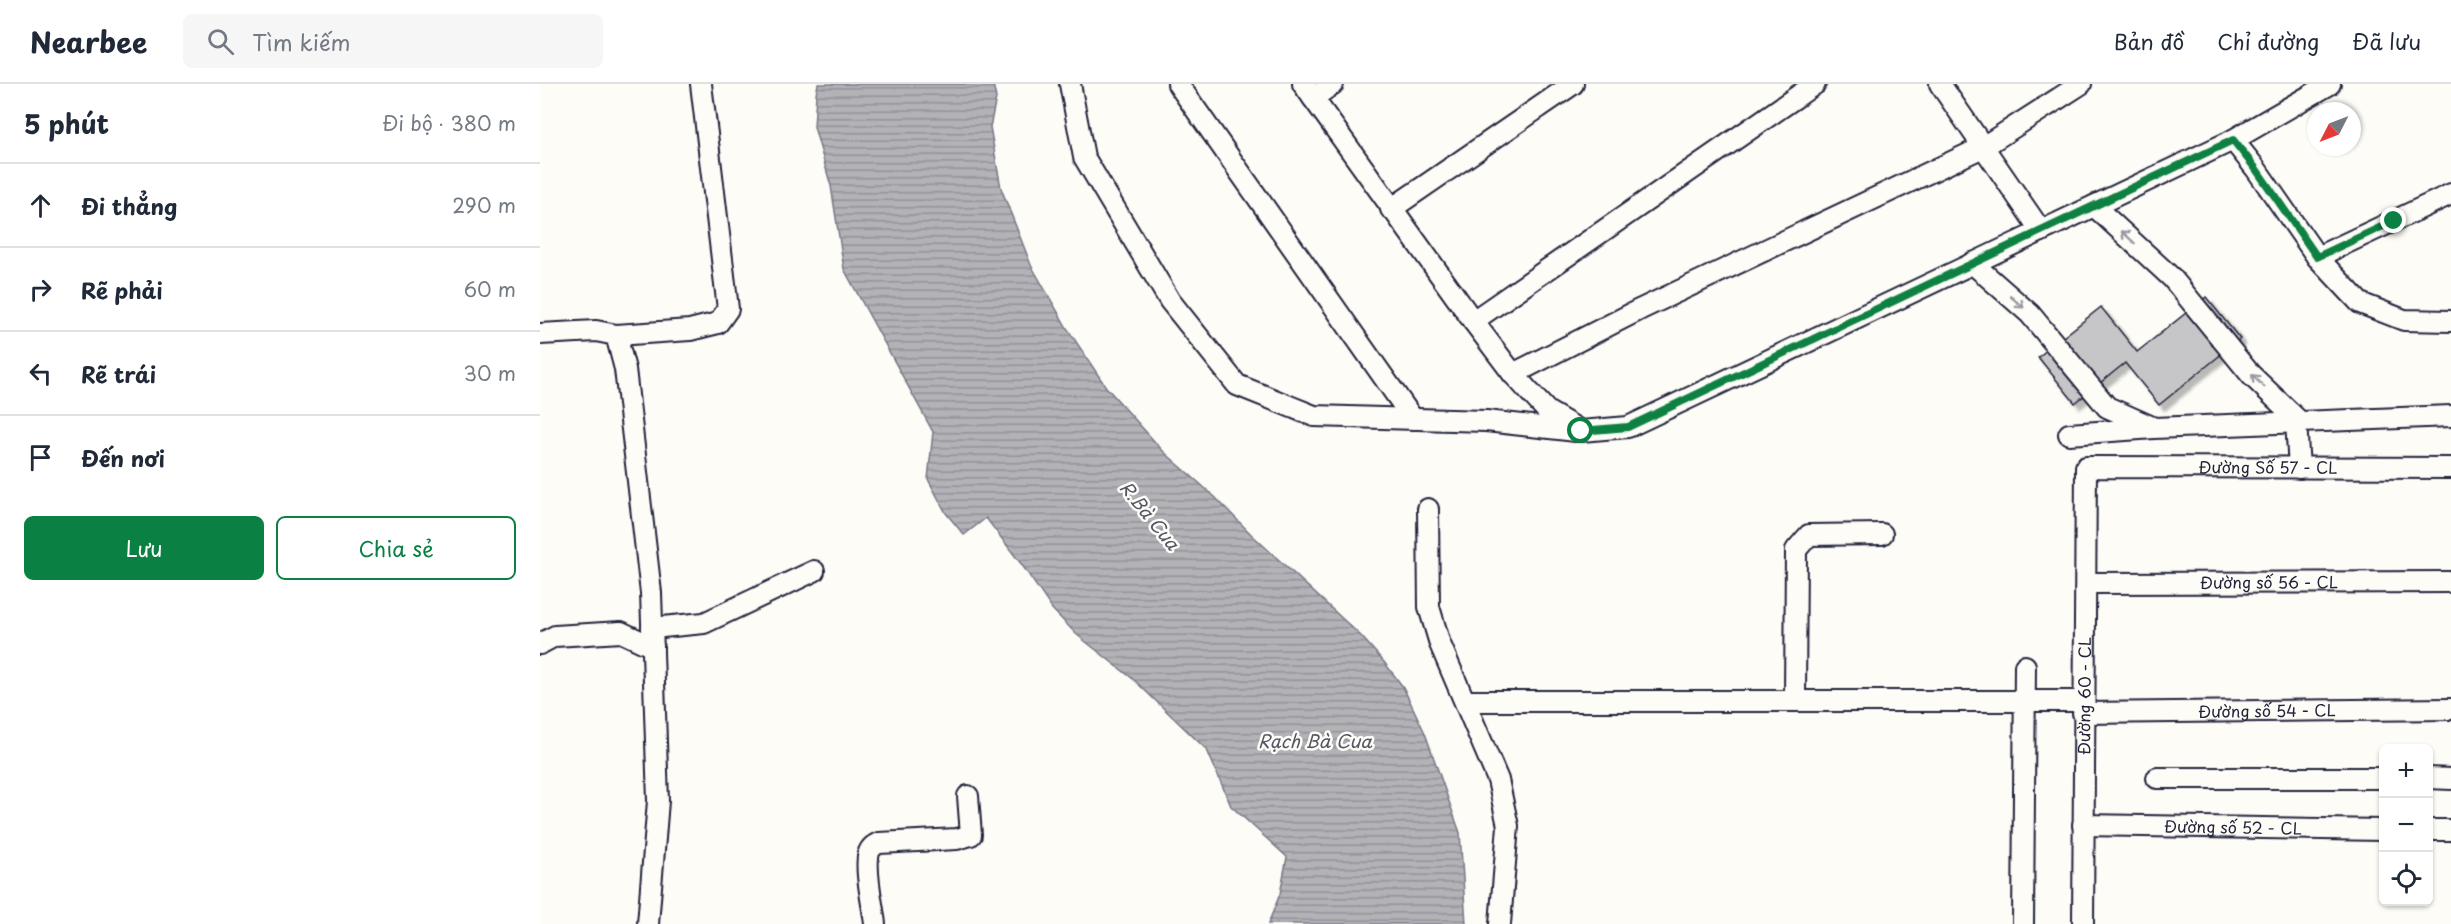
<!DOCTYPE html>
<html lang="vi">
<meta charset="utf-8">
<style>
:root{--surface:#fff;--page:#f6f6f7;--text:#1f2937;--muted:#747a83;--line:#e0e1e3;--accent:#0b8043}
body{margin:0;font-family:"Playpen Sans",sans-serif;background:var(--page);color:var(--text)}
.controls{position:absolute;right:18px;bottom:18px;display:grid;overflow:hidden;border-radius:9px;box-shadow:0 2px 4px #0004}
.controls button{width:54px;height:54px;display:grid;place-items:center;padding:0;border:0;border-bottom:2px solid var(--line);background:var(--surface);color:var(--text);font:30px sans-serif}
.compass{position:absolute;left:1767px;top:18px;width:54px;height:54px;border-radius:50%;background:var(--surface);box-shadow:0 2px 4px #0004;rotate:228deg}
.stop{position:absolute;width:18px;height:18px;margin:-14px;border:4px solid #0b8043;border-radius:50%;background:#fff}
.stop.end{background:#0b8043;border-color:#fff;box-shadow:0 2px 6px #0008}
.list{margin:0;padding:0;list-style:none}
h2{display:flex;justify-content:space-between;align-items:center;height:78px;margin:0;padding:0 24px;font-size:26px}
h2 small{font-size:20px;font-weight:400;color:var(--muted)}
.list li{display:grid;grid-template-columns:39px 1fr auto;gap:18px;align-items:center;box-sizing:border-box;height:84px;padding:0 24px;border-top:2px solid var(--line)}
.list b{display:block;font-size:22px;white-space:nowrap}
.list em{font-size:20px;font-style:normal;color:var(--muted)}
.actions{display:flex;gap:12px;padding:18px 24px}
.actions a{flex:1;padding:14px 0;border:2px solid var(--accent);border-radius:9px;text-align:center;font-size:21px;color:var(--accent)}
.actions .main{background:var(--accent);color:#fff}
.icon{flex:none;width:33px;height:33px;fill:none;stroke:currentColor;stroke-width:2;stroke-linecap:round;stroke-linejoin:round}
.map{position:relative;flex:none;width:1911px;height:840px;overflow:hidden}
header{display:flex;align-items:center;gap:36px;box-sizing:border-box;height:84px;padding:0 30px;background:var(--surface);border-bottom:2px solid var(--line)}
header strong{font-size:28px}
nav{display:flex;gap:33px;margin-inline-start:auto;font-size:21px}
.search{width:420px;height:54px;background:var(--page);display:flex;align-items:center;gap:15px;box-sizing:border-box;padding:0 21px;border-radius:9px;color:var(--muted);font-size:22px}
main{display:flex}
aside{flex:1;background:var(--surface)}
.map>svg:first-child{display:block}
.water{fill:url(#water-rules);stroke:#787885;stroke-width:1.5}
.building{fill:#c6c6c8;stroke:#22223b;stroke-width:1.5;filter:url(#shadow)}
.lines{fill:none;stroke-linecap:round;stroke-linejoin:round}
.minor-casing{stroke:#22223b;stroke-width:24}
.minor{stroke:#fdfcf7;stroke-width:20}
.oneway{stroke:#9a9aa2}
.route{stroke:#0b8043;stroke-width:8}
.labels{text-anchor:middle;stroke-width:5;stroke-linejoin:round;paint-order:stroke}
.street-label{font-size:16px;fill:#22223b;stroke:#fdfcf7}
.water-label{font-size:18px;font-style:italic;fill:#545466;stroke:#fdfcf7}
</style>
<header>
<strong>Nearbee</strong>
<div class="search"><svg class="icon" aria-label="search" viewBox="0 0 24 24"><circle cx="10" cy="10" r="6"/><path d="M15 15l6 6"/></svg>Tìm kiếm</div>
<nav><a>Bản đồ</a><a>Chỉ đường</a><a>Đã lưu</a></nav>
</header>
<main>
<aside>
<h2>5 phút<small>Đi bộ · 380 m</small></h2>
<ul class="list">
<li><svg class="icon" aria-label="ahead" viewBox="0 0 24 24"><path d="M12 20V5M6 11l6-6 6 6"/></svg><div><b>Đi thẳng</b></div><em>290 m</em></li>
<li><svg class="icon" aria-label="right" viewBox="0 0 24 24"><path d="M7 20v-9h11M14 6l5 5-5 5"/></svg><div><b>Rẽ phải</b></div><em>60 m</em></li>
<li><svg class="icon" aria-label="left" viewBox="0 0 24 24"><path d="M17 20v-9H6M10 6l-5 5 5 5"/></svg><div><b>Rẽ trái</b></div><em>30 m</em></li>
<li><svg class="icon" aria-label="arrive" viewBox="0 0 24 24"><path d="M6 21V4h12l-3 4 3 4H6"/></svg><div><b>Đến nơi</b></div></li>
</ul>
<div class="actions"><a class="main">Lưu</a><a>Chia sẻ</a></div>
</aside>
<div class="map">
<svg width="1911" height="840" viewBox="0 0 1911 840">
<defs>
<pattern id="water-rules" width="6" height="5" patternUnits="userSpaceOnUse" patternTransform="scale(1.5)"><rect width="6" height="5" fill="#b2b2b7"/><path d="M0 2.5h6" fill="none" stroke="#909096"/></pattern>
<filter id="shadow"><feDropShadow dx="5.5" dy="5.5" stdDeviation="1.5" flood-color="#0004"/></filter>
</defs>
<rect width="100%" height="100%" fill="#fdfcf7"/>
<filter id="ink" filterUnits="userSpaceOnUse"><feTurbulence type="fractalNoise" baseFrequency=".0167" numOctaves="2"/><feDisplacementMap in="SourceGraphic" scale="12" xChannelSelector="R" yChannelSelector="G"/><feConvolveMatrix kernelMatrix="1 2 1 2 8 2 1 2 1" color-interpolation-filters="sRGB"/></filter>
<g filter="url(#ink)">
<path class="water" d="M278,0h175l3,14 -6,29 11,61 30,77 36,63 39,59 57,64 52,46 36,37 110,102 23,26 19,25 22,46 35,100 6,91h-198l12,-30 7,-37 -56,-51 -24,-56 -74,-71 -57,-45 -24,-25 -30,-44 -36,-47 -22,17 -18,-22 -18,-34 5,-47 -89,-163 -13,-83 -17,-59 2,-33z"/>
<path class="building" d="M1666,213l34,42 -81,66 -34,-42 -50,40 -37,-46 63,-50 36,45z"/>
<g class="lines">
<g class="minor-casing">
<g id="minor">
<path d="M530,0l14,73 86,144 67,84 77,31 172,5 90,10"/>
<path d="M638,0l235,335"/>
<path d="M763,0l170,237 40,53 34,37 34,20 47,-4 605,-287 97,-56"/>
<path d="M1400,0l101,147"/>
<path d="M773,14l20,-14"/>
<path d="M1693,56l23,29 61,88 43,46 44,17 47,1"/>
<path d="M1554,122l78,72 79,97 49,47"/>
<path d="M851,125l182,-125"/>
<path d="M1777,173l134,-63"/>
<path d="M1432,179l58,51 77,93 45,20"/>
<path d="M933,237l342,-237"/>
<path d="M0,250l56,-3 20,4 9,34 26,224 7,208 -10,123"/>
<path d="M76,251l74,-5 28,-7 10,-14 -27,-225"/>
<path d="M973,290l128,-65 342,-162 98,-63"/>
<path d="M1756,338l3,46"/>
<path d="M1529,350l85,-6 297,-12"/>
<path d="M888,425l1,98 11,37 58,136 10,46 -8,98"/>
<path id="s1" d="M1546,499l365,-1"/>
<path d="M112,544l52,-5 110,-52"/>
<path d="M0,560l15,-8 66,-4 32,15"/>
<path d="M926,617h617"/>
<path d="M1255,617l1,-151 13,-15 73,-1"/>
<path id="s2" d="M1543,629l368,-4"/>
<path d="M1617,694h227"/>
<path d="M1888,694l23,1"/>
<path id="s3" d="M1543,741l301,5"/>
<path d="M1888,746h23"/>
<path d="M335,840c-2,-19 -11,-54 -6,-72 2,-5 5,-7 10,-9l78,-4 14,-4 -3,-39"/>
<path d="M1483,840l2,-258"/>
<path id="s4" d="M1543,840l3,-457 365,1"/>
</g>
</g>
<use href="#minor" class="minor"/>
</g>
<defs><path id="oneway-shaft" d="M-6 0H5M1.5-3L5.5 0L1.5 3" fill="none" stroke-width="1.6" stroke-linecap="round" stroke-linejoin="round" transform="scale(1.5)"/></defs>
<g class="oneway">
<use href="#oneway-shaft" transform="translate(1588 153) rotate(-137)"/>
<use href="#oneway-shaft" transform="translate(1477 218) rotate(41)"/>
<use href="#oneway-shaft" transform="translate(1718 297) rotate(-136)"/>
</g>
</g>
<g class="lines" filter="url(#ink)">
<path class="route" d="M1041,347l47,-4 605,-287 23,29 61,88 77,-36"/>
</g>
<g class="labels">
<g class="street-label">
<text dy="6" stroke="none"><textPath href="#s4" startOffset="639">Đường Số 57 - CL</textPath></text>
<text dy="6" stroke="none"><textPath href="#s1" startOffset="183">Đường số 56 - CL</textPath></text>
<text dy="6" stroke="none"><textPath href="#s4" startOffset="228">Đường 60 - CL</textPath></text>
<text dy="6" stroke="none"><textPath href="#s2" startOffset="184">Đường số 54 - CL</textPath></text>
<text dy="6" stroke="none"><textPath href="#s3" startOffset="150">Đường số 52 - CL</textPath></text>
</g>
<g class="water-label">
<text transform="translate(609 432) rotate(51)" y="6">R.Bà Cua</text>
<text x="775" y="664">Rạch Bà Cua</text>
</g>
</g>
</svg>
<div class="controls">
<button>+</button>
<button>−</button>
<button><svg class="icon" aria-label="locate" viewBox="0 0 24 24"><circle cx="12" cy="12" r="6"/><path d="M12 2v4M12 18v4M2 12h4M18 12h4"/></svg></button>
</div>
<svg class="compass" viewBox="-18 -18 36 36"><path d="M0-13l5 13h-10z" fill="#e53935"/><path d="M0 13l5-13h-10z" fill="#747a83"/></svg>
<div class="stop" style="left:1041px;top:347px"></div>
<div class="stop end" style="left:1854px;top:137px"></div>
</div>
</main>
